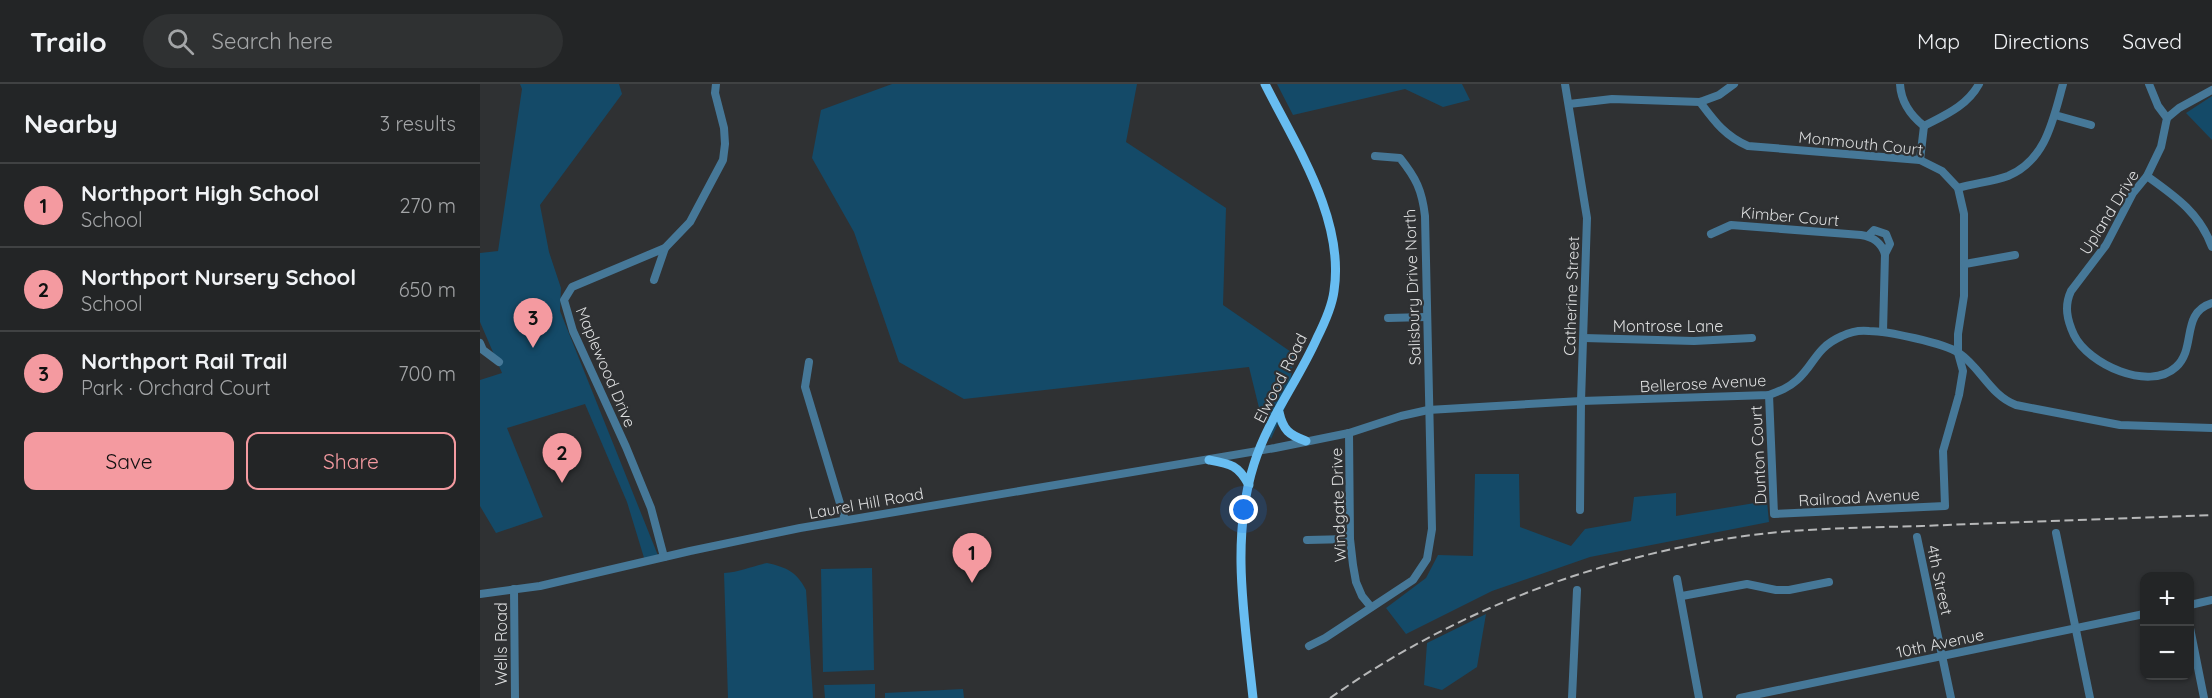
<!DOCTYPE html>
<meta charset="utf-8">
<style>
:root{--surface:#232526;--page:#2f3132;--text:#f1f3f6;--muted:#a3a5a7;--line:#404243;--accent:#f49aa0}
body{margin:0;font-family:Quicksand,sans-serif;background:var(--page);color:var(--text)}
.controls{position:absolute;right:18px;bottom:18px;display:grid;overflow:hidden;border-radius:12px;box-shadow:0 2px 4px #0004}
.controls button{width:54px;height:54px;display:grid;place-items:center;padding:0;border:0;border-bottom:2px solid var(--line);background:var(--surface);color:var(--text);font:30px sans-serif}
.you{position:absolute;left:764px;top:426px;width:21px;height:21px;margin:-15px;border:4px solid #fff;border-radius:50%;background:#1a73e8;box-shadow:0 0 0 9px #1a73e833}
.badge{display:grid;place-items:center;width:39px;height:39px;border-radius:50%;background:var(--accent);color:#111;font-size:20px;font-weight:700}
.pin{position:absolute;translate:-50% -50px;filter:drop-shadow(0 2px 3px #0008)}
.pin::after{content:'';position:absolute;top:32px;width:21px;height:18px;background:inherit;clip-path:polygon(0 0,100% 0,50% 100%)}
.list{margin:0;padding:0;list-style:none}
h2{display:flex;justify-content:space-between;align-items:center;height:78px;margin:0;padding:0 24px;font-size:26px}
h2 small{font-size:20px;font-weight:400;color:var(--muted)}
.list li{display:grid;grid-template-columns:39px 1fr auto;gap:18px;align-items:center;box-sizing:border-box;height:84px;padding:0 24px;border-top:2px solid var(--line)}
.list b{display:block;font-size:22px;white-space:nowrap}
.list p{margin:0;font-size:20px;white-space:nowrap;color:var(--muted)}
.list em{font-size:20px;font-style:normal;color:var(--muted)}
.actions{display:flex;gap:12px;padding:18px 24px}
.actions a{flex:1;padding:14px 0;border:2px solid var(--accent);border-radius:12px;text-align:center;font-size:21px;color:var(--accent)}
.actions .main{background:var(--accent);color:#111}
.icon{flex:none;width:33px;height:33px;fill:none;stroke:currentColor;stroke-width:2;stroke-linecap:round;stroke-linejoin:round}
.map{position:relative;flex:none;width:1732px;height:614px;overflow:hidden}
header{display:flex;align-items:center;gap:36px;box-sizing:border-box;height:84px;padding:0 30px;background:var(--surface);border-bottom:2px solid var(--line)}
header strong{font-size:28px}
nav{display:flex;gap:33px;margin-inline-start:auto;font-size:21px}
.search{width:420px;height:54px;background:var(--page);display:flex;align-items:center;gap:15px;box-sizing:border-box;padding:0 21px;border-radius:33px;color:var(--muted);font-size:22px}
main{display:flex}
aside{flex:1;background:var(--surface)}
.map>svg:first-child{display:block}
.green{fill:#144a68}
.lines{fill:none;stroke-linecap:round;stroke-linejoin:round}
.minor{stroke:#467898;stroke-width:8}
.major{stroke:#68bdf1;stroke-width:9}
.rail{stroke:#b7b8b9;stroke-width:2;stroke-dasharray:9 4.5;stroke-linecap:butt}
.labels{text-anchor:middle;stroke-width:4.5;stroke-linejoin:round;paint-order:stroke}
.street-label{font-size:16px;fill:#dcddde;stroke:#2f3133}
</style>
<header>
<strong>Trailo</strong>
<div class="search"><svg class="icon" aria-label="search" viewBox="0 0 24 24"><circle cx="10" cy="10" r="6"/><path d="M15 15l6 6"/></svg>Search here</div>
<nav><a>Map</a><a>Directions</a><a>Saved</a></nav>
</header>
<main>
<aside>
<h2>Nearby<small>3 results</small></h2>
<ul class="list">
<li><span class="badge">1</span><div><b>Northport High School</b><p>School</p></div><em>270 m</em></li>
<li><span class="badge">2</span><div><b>Northport Nursery School</b><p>School</p></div><em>650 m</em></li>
<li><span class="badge">3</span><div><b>Northport Rail Trail</b><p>Park · Orchard Court</p></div><em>700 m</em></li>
</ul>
<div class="actions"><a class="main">Save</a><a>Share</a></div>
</aside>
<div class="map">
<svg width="1732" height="614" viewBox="0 0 1732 614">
<rect width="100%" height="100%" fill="#2f3133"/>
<g class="green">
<path d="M40,0h99l3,10 -82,111 9,47 12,36 -1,23 99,247 -14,3 -18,-59 -42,-98 -78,24 36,89 -47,16 -16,-27v-126l22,-7 -22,-51v-69l18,-2 24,-162z"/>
<path d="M412,0h245l-11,58 100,66 -3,97 71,49 -6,47 -17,38 -10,-23 -12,-49 -285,32 -65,-37 -45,-130 -42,-74 9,-48z"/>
<path d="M797,0h185l8,16 -27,7 -38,-18 -112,26z"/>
<path d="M1732,12v44l-26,-27z"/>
<path d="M995,390h44l1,53 51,19 14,-17 46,-8 3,-24 42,-4v23l91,-15 2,21 -179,35 -98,34 -86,43 -20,-26 40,-30 12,-23 35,1z"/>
<path d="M287,479c19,4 30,9 39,27l7,108h-85l-4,-125c16,-1 28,-7 43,-10z"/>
<path d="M392,484l2,102 -51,2 -2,-103z"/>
<path d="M1006,530l-9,53 -35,23 -18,-5 3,-42z"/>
<path d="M395,600v14h-50l-1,-13z"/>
<path d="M483,605l1,9h-79v-5z"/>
</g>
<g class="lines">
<g class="minor">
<path d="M1085,0l22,134 -6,183 -1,109"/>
<path d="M1420,0c1,18 10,31 24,42"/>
<path d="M1669,0l9,22 9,12 -6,29 -14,29 -14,17 -27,52 -35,46c-7,15 -4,29 3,44 14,29 75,57 102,32 21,-19 4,-54 36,-64"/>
<path d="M1220,18c15,20 25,34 48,44l172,14 22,11 16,17 6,26v82l-6,38v19l5,18 -4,24 -16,56 2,55 -171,8 -5,-119"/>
<path d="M1089,20l43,-5 88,3 19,-7 15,-11"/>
<path d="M1575,31l36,10"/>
<path d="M1687,34l12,-10 33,-18"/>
<path d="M1444,42c21,-11 43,-20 55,-42"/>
<path d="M1440,76l4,-34"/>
<path d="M1667,92c28,20 53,37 65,71"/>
<path d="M1478,104c16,-5 34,-6 50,-12 38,-16 45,-56 55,-92"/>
<path d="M1231,150l20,-9 130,10c12,2 20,7 24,19l-2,78"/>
<path d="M1388,152l6,-6 12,4 4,10 -5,10"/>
<path d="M1485,180l50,-9"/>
<path d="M174,196l11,-32"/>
<path d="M908,234l38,-1"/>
<path d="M1104,254l110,3 58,-3"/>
<path d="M0,259l3,7 16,12"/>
<path d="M329,278l-4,25 40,133"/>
<path d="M869,349l1,106 3,26 3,17 6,14 9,11"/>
<path d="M1576,449l34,165"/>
<path d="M1437,453l34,161"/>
<path d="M827,456l43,-1"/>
<path d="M184,473l-13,-49 -25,-61 -53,-116 -9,-31 8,-13 93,-39 25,-26 33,-62 2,-16 -1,-16 -9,-35 1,-9"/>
<path d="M1197,495l22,119"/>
<path d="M34,505l1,109"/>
<path d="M0,510l60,-8 150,-35 110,-23 475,-80 74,-15 52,-17 27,-6 153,-9 188,-6c11,-4 19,-7 28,-15 18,-16 18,-32 45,-44 8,-4 18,-6 27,-5 18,0 75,12 90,22 22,15 31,42 57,52l104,20 92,3"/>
<path d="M1202,512l65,-12 29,6h13l40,-8"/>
<path d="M1710,521l22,-5"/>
<path d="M1710,544l14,70"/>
<path d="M829,562l16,-8 88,-58 14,-21 5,-30 -7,-313c-3,-26 -9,-38 -25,-58l-25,-2"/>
<path d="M1092,614l5,-108"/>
<path d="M1260,614l404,-84"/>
</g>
<g class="major">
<path d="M799,328c4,18 10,23 27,29"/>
<path d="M729,376c22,4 29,5 40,25"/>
<path d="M773,614c-8,-77 -23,-159 1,-234 14,-45 44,-83 63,-126 7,-14 15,-31 17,-47 11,-72 -38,-145 -69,-207"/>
</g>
<path class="rail" d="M850,614c117,-82 248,-134 389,-158 67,-12 135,-12 203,-14 96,-4 193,-7 290,-11"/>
</g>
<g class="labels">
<g class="street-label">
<text transform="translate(1381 59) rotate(6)" y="6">Monmouth Court</text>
<text transform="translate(1629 128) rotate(-58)" y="6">Upland Drive</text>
<text transform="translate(1310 132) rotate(5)" y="6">Kimber Court</text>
<text transform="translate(932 203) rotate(-92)" y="6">Salisbury Drive North</text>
<text transform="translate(1091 212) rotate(-88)" y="6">Catherine Street</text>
<text x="1188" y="248">Montrose Lane</text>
<text transform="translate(126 283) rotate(67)" y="6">Maplewood Drive</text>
<text transform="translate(800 294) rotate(-63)" y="6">Elwood Road</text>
<text transform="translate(1223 299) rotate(-3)" y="6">Bellerose Avenue</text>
<text transform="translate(1278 371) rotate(-93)" y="6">Dunton Court</text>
<text transform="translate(1379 413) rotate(-3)" y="6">Railroad Avenue</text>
<text transform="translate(386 419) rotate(-10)" y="6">Laurel Hill Road</text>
<text transform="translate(858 421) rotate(-92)" y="6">Windgate Drive</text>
<text transform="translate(1460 496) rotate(78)" y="6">4th Street</text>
<text transform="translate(1460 559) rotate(-12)" y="6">10th Avenue</text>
<text transform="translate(21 560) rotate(-90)" y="6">Wells Road</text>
</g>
</g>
</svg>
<div class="controls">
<button>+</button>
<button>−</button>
</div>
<div class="you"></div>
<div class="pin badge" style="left:492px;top:499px">1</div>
<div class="pin badge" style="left:82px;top:399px">2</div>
<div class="pin badge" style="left:53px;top:264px">3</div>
</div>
</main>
